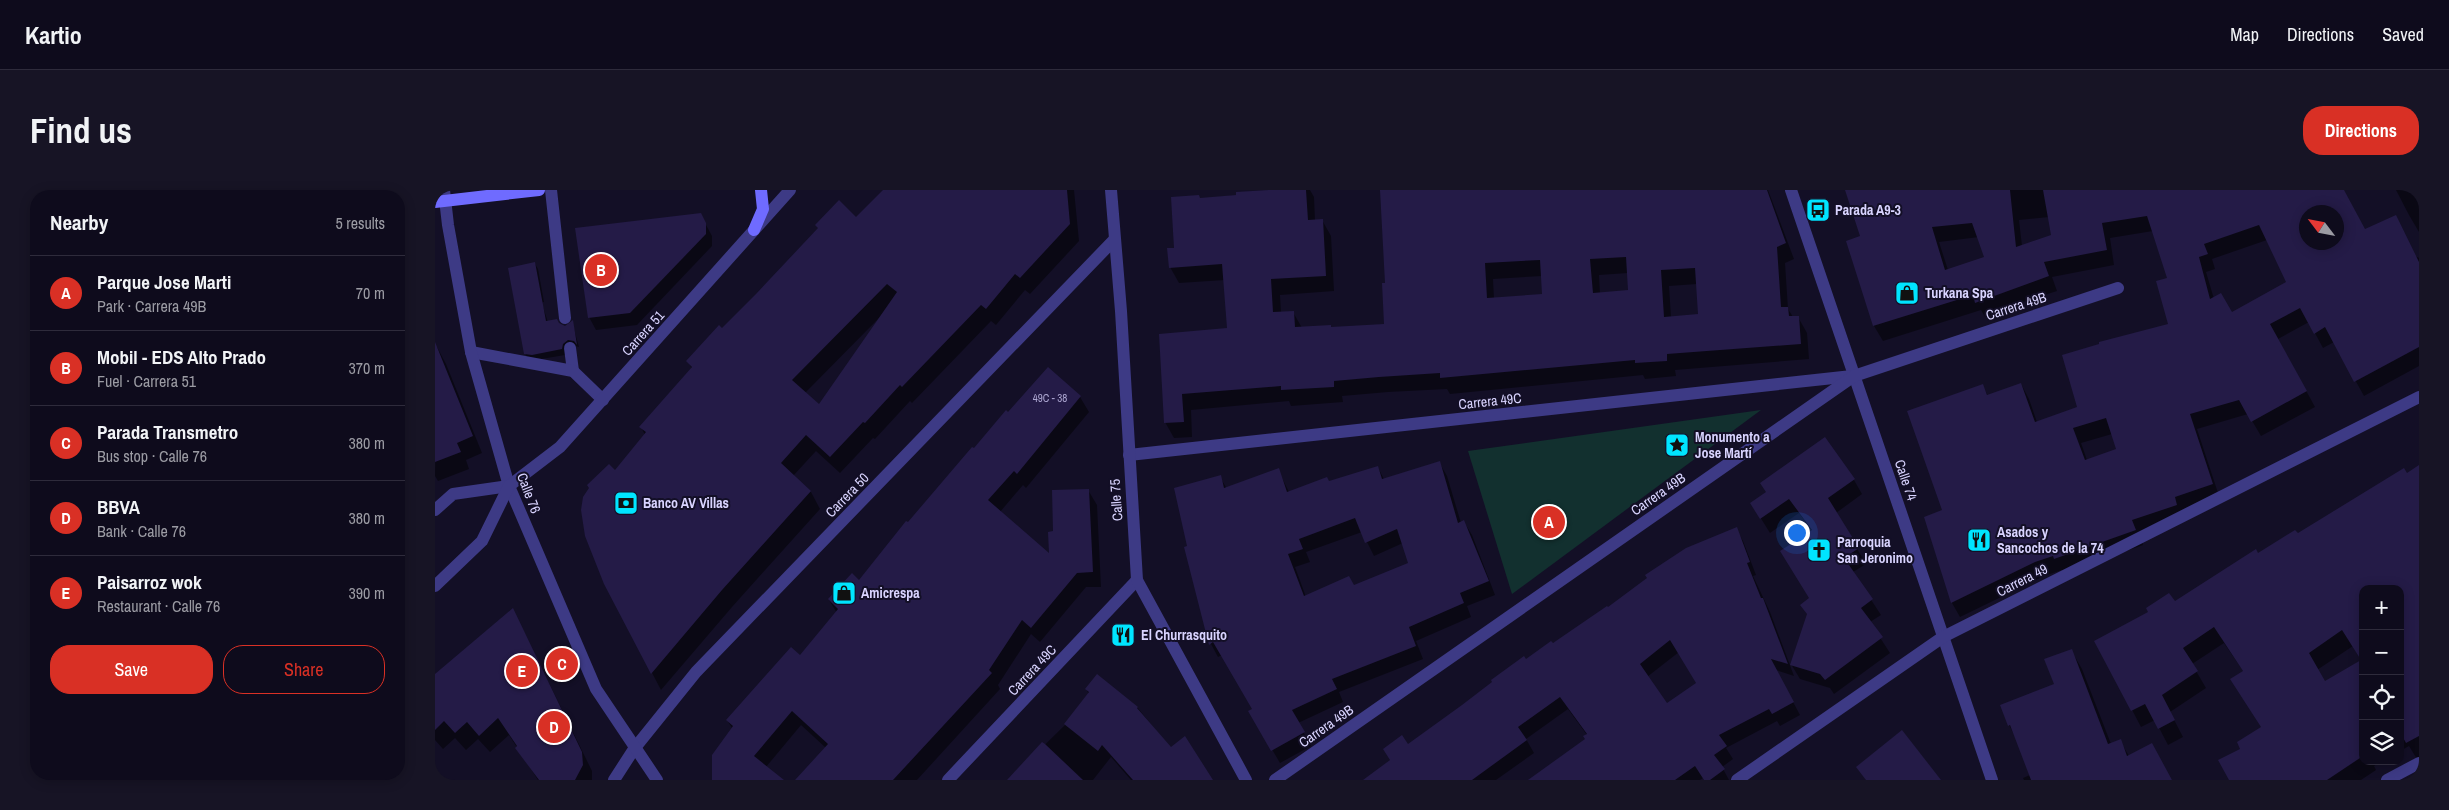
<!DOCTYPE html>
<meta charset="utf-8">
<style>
:root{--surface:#0e0b1c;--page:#171425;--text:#f1f3f6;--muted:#9b9ba3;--line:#2e2b3b;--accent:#d93025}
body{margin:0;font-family:"Archivo Narrow",sans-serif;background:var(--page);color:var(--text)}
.controls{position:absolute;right:15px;bottom:15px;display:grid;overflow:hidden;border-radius:10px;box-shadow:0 2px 12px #0003}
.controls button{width:45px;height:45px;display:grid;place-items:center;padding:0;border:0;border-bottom:1px solid var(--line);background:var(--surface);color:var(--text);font:25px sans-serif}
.compass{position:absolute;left:1864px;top:15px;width:45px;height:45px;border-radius:50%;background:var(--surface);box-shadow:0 2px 12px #0003;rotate:302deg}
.you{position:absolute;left:1361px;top:342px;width:18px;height:18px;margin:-12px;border:4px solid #fff;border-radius:50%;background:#1a73e8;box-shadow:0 0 0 8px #1a73e833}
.badge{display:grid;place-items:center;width:32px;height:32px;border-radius:50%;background:var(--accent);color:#fff;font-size:16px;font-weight:700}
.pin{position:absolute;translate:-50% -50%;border:2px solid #fff;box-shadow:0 1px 5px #0006}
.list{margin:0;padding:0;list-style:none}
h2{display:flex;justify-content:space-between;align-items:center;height:65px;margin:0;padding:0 20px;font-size:21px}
h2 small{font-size:16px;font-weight:400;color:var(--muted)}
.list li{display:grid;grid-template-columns:32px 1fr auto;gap:15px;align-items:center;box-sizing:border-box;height:75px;padding:0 20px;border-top:1px solid var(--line)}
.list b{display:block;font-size:19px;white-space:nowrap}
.list p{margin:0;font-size:16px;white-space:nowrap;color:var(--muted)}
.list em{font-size:16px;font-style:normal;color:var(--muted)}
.actions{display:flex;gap:10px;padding:15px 20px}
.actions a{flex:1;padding:11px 0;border:1px solid var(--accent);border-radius:20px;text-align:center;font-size:18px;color:var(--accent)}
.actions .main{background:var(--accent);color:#fff}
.icon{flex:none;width:28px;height:28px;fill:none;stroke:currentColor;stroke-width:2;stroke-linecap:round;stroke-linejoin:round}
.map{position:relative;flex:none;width:1984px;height:590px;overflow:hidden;border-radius:20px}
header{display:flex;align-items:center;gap:30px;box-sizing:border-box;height:70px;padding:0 25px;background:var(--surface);border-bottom:1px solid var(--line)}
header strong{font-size:24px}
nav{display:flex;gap:28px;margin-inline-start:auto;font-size:18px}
.intro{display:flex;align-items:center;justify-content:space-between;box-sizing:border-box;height:120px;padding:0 30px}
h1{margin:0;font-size:35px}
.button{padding:12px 22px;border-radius:20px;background:var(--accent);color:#fff;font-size:18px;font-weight:700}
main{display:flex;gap:30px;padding:0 30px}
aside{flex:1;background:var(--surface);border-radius:20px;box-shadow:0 2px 12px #0003}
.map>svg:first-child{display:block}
.green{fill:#12302f}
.shadow{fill:#0007;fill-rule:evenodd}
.building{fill:#241b47;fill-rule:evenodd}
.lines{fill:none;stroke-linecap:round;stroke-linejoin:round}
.service{stroke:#3d3a85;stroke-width:12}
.minor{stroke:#3d3a85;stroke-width:12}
.tertiary{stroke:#3d3a85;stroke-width:12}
.secondary{stroke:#6f6bff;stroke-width:12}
.labels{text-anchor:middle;stroke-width:4;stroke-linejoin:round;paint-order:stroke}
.number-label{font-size:11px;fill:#aca6d1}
.poi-label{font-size:14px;font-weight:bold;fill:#d9d4ff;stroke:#130f26;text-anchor:start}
.street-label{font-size:14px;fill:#d9d4ff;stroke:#130f26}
</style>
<header>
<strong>Kartio</strong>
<nav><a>Map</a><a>Directions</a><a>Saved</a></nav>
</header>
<div class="intro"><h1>Find us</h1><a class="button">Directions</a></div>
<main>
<aside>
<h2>Nearby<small>5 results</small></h2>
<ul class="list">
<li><span class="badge">A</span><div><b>Parque Jose Marti</b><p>Park · Carrera 49B</p></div><em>70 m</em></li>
<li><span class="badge">B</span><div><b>Mobil - EDS Alto Prado</b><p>Fuel · Carrera 51</p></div><em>370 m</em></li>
<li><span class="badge">C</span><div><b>Parada Transmetro</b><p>Bus stop · Calle 76</p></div><em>380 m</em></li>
<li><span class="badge">D</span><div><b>BBVA</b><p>Bank · Calle 76</p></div><em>380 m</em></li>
<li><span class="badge">E</span><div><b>Paisarroz wok</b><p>Restaurant · Calle 76</p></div><em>390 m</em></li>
</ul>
<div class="actions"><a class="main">Save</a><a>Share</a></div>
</aside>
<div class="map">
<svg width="1984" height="590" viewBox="0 0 1984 590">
<rect width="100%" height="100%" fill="#130f26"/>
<path class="green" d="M1326,220l-249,184 -44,-143z"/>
<g class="shadow">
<path d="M450,0h189l5,51 -49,53 -5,-4 -29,35 -5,-4 -79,82 -2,-2 -35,38 -2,-1 -33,35 -24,-22 -23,25 18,16 9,17 -88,98 -71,83 -56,-107 10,-111 30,-37 -4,-8 51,-58 -4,-8 34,-31 134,-111zM444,128l1,1 -60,87 -15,-13z"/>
<path d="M848,0h27l4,7 1,24 7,-1 9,16 3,55 -54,4 1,18 12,-1 9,16h30l53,-3 1,-41 -5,-94h387l26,69 -9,4 3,46 5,8h5l9,16 2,26 -134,11 1,6 -31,3 -2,-4 -193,19 -3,-5 -59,3 -46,4 1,6 -52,4 -2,-5 -98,9 1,27 -18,1 -9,-16 -5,-87 68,-6 -3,-49 -46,3 -9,-16 5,-18 25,-50zM1193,83l1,19 -29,2 -1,-19zM1107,86l1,19 -49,4 -1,-20zM1262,94l3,31 -29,2 -2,-31z"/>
<path d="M1411,0h483l36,41 54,27v108l-55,30 -30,-54 -11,6 -14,-26 -31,17 37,68 -54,29 -13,-22 -51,15 23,70 -80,35 3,11 -79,28 -2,-3 -18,6 -84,41 -8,-14 -26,-86 18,-6 39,-125 5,10 33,-12 8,15 8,23 41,-14 92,-83 -1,-46 -16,-48 -43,7 4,27 -62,12 5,14 -56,18 1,3 -17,5 -4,-7 -98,31 -9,-15 -26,-84 14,-5zM1872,22h30v30h-30zM1614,27l3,19 -30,10 -3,-26zM1544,47l6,21 -37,12 -9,-28zM1832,50l21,42 -56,32 -18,-15 -8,-27 9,-3 -3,-10zM1677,244l5,16 -30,10 -6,-17z"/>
<path d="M1961,0h23v42l-10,-17z"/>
<path d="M265,24l12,22v10l-75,79 -41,5 -7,-13z"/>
<path d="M100,74l3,5 6,33 -26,5z"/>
<path d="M107,114l6,18 18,6 6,-6 7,25 -7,-2 -7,5v5l-30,5 -7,-1 -3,-6z"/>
<path d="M2,157l9,17 36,89 -16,7 3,9 -31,12 -3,-5z"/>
<path d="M645,207l9,15 -63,76 -3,-3 -23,27 50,44 5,-23 33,-43 9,15 4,82h-15l-46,55 -9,-8 -33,51 2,4 -83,91h-121l30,-32 -25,-23 -35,42 16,13h-69l19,-52 -5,-8 74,-63 36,-44 -8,-13 31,-19 148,-167z"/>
<path d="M1004,272l8,14 14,47 3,-1 8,13 23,60 -28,11 4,11 -55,24 7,18 -84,33 4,10 -45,21 13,23 -31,17 -30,-51 4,-3 -32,-54 -4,2 -7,-13 -25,-96 2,-1 32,-70 7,12 51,-19 11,22 89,-24 6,11zM927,342l12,24 29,-13 7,21 -56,22 -48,11 -11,-30 15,-5 -4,-10z"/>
<path d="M1984,277v291l-2,1 -8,-13 -9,5v-162h-37v172h19l-8,5 2,4 -15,10h-131l12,-31 20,-21 -18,-56 -20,-29 -32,21 14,24 -36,24 13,25 -15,8 -13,-25 -14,7 -45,-86 79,-38zM1918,456l9,15 -37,22 -8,-13z"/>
<path d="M1419,290l8,14 -26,19 30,51 -13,8 28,43 -11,7 20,31 -56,41 -4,-6 -30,-9 -9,-15 17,-49 -6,-10 8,-6 3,-67 -14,-19 -29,20 -18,-29z"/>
<path d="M1301,339l7,12 13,34 -3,1 17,36 24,64 -18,-6 24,45 -20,11 -3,-5 -51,27 7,11 -11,8 7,13h-25l-1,-2 -3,2h-169l56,-41v-4l-19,-26 -42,30 8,14 -38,27h-131l43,-34 118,-86zM1244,462l18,32 -30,21 -20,-28z"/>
<path d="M78,420l79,161v9h-54l-29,-45 -19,17 -12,-13 -12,11 -11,-12 -12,11 -8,-9v-64z"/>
<path d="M1636,460l11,19 29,75 9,-3 9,15 43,24h-148l-1,-2 7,-3 -13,-35 -8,-15 46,-40z"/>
<path d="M651,499l51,18 34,42 40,31h-80l-20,-23 -18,23h-84l56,-55 24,-31z"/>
</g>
<g class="building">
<path d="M448,0h184l3,34 -50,54 -5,-4 -29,35 -5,-4 -79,82 -2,-2 -35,38 -2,-1 -33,35 -24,-22 -25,28 30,28 -89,99 -71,84 -47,-90 -19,-48 -4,-26 2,-13 6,-9 -2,-3 22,-21 6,6 31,-38 -7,-5 53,-60 -6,-6 33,-36 3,3 34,-34 62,-66 -3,-3 24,-25 17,17zM452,94l10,8 -78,112 -27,-24z"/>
<path d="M834,0h37l2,30 15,-1 3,57 -55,3 2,33 21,-1 1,16 36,-2v2l53,-3 -2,-41h3l-5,-93h387l19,53 -9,4 4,60h7l1,9h10l2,28 -134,10v7l-32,2v-3l-195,18v-5l-61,4 -45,4v6l-53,3v-4l-99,8 2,28 -20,1 -5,-89 68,-6 -5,-64 -53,4 -2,-20h7l-3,-51 28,-2 1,3 36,-3v-3zM1191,67l2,33 -35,3 -3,-34zM1105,70l2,34 -55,4 -2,-35zM1260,78l3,46 -34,3 -3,-47z"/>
<path d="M1410,0h165l6,57 35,-12 -8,-45h301l21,39 31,-14 23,47v85l-65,35 -29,-55 -11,7 -14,-26 -30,16 37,67 -56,31 -12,-22 -49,14 23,70 -38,13 2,8 -45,15 4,10 -82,29 -1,-3 -18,6 -84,41 -27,-86 18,-7 -35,-99 76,-27 4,11 34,-12 14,39 42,-15 -15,-52 37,-11v-2l69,-18 -12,-43 11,-3 -20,-62 -45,7 5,27 -63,12 5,14 -74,27 -2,-8 -100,31 -27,-85 14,-5zM1872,22h30v30h-30zM1537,33l12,34 -39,13 -13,-43zM1824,35l27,57 -54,30 -11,-19 -11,6 -11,-42 9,-3 -4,-10zM1671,228l10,31 -31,11 -12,-32z"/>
<path d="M266,23l5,10v11l-76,79 -42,5 -13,-90z"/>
<path d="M100,72l11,59 11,-2 2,4 6,3 8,-6 4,25 -3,-4 -6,-1 -5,4 -1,5 -30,6 -8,-1 -16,-86z"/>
<path d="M0,152l38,94 -16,7 4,9 -26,10z"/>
<path d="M613,177l33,29 -64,78 -3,-3 -26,29 61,53 -1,-21 5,-1 -1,-41 37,-1 4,83 -16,1 -46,55 -9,-8 -33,50 3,3 -99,107h-98l33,-36 -36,-33 -38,45 30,24h-72v-25l21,-29 -7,-6 65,-73 9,8 38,-46 -10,-10 24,-26 7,7 47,-59 2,1 64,-75 2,1 32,-38 2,2z"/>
<path d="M1390,247l30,42 -27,19 31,50 -15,10 29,41 -12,9 22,29 -58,43 -5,-6 -30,-9 17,-51 -7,-9 9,-7 -29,-47 32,-21 -23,-31 -29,20 -10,-16 16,-11 -6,-9z"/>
<path d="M1005,271l18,62 6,-3 25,61 -29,12 4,10 -55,24 7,19 -84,33 5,10 -45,21 13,22 -34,19 -23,-40 4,-2 -39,-67 -4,3 -25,-98 3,-1 -13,-58 47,-13 3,13 55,-20 8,24 40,-15 2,4 49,-15 4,13zM920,328l10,25 32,-14 11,34 -54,22 -5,-9 -45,20 -16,-42 15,-5 -4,-10z"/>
<path d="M1984,275v271l-13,7 -6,-11v-143h-37v167l-36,24h-98l-11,-20 22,-11 -3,-7 24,-15 -31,-48 13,-8 -29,-44 -31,21 15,23 -36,24 13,25 -17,9 -13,-25 -14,7 -37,-70 54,-29 -2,-4 23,-15 6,8 81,-52 2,4 37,-23 3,3 106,-65 3,5zM1907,440l19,30 -36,21 -16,-28z"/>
<path d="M1302,337l13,35 -3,1 14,35h2l25,66 -17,-5 23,43 -22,12 -3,-5 -50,26 8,11 -13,9 11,14 -15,11h-6l-9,-14 -20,14h-147l57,-41 -2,-3 4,-2 -27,-37 -42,30 9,13 -55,40h-109l27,-20 -7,-11 19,-14 6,9 54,-39 30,-23 -1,-2 33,-24 2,3 25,-18 2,2 54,-37 1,1 39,-29 -2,-3 41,-27zM1235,450l26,43 -29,20 -27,-39z"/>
<path d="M78,418l69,144 1,13 -8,15h-36l-24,-32 2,-2 -19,-28 -19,18 -12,-14 -12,11 -11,-12 -9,9v-56z"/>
<path d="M1637,459l36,95 13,-5 6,17 25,-13 20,37h-141l-21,-55 -2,1 -8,-21 54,-21 -10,-25z"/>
<path d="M662,484l41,33 -1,1 34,39 14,-11 28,44h-80l-31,-35 -4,6 -34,-27 25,-32 -4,-3z"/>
<path d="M1467,540l39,50h-75l-10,-13z"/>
<path d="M607,552l3,2 38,36h-76z"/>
</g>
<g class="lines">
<g class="service">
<path d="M116,0l14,128"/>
<path d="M135,158l3,23"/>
<path d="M36,162l102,19 30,29"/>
</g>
<g class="minor">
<path d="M1356,0l201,590"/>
<path d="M694,265l723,-79"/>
<path d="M179,590l20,-31 62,-77 418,-432"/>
<path d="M513,590l189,-200"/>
<path d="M840,590l579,-404 264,-88"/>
<path d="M1302,590l206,-143 476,-240"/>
<path d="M1952,590l32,-17"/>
</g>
<g class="tertiary">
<path d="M9,0l4,35 23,127 38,134 87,203 61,91"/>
<path d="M676,0l10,121 16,269 109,200"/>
<path d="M0,320l18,-16 56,-8"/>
<path d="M0,396l47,-45 27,-55 51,-39 230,-257"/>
</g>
<g class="secondary">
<path d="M0,12l104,-12"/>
<path d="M319,40l9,-21 -2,-19"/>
</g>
</g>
<defs>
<g id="bus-square" transform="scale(1.25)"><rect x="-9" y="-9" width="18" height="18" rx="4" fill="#00e5ff" stroke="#130f26"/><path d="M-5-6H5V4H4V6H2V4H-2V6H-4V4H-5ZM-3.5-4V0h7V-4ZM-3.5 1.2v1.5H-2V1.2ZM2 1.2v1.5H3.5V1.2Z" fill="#111"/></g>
<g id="shop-square" transform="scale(1.25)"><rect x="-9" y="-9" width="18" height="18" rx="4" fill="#00e5ff" stroke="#130f26"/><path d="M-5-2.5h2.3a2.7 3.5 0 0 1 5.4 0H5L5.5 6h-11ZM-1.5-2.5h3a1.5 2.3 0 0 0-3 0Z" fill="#111"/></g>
<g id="sight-square" transform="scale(1.25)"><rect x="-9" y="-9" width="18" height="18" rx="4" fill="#00e5ff" stroke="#130f26"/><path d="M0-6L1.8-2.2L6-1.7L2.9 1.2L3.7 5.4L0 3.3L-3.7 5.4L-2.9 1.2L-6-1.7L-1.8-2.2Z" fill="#111"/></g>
<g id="bank-square" transform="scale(1.25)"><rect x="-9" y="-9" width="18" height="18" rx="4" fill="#00e5ff" stroke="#130f26"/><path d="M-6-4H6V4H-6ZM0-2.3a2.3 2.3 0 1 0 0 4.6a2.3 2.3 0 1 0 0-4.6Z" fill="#111"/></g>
<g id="restaurant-square" transform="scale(1.25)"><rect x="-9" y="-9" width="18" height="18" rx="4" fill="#00e5ff" stroke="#130f26"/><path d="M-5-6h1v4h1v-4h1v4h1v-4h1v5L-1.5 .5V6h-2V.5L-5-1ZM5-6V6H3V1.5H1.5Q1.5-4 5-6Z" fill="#111"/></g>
<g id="church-square" transform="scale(1.25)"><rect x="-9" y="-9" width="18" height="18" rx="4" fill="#00e5ff" stroke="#130f26"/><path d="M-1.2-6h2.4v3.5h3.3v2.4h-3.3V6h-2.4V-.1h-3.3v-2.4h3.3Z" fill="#111"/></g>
</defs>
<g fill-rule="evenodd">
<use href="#bus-square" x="1383" y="20"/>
<use href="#shop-square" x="1472" y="103"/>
<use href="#sight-square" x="1242" y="255"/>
<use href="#bank-square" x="191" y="313"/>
<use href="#restaurant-square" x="1544" y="350"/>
<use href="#church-square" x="1384" y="360"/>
<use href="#shop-square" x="409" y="403"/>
<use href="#restaurant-square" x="688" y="445"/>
</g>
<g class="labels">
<g class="number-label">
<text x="615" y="212">49C - 38</text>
</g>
<g class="poi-label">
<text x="1400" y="25">Parada A9-3</text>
<text x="1490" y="108">Turkana Spa</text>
<text x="1260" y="252">Monumento a<tspan x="1260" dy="16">Jose Martí</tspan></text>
<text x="208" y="318">Banco AV Villas</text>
<text x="1562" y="347">Asados y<tspan x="1562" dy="16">Sancochos de la 74</tspan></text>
<text x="1402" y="357">Parroquia<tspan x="1402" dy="16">San Jeronimo</tspan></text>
<text x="426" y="408">Amicrespa</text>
<text x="706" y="450">El Churrasquito</text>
</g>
<g class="street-label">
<text transform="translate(1581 116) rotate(-18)" y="5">Carrera 49B</text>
<text transform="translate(208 143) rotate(-48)" y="5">Carrera 51</text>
<text transform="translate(1055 211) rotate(-6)" y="5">Carrera 49C</text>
<text transform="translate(1471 290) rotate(71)" y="5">Calle 74</text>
<text transform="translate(94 303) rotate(69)" y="5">Calle 76</text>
<text transform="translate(1223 304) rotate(-35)" y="5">Carrera 49B</text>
<text transform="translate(412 305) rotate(-46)" y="5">Carrera 50</text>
<text transform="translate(681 310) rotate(-94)" y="5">Calle 75</text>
<text transform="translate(1587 390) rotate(-27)" y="5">Carrera 49</text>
<text transform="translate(597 480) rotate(-47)" y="5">Carrera 49C</text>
<text transform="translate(891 536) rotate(-35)" y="5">Carrera 49B</text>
</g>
</g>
</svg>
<div class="controls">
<button>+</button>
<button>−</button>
<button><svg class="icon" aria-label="locate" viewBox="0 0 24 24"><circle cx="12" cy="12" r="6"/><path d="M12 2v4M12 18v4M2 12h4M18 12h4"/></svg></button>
<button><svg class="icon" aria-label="layers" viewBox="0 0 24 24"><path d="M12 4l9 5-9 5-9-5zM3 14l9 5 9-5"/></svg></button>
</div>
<svg class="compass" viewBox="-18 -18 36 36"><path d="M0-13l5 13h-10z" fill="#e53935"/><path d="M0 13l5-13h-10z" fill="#9b9ba3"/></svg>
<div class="you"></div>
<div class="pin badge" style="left:1114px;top:332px">A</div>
<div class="pin badge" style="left:166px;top:80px">B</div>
<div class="pin badge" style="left:127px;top:474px">C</div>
<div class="pin badge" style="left:119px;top:537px">D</div>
<div class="pin badge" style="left:87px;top:481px">E</div>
</div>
</main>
